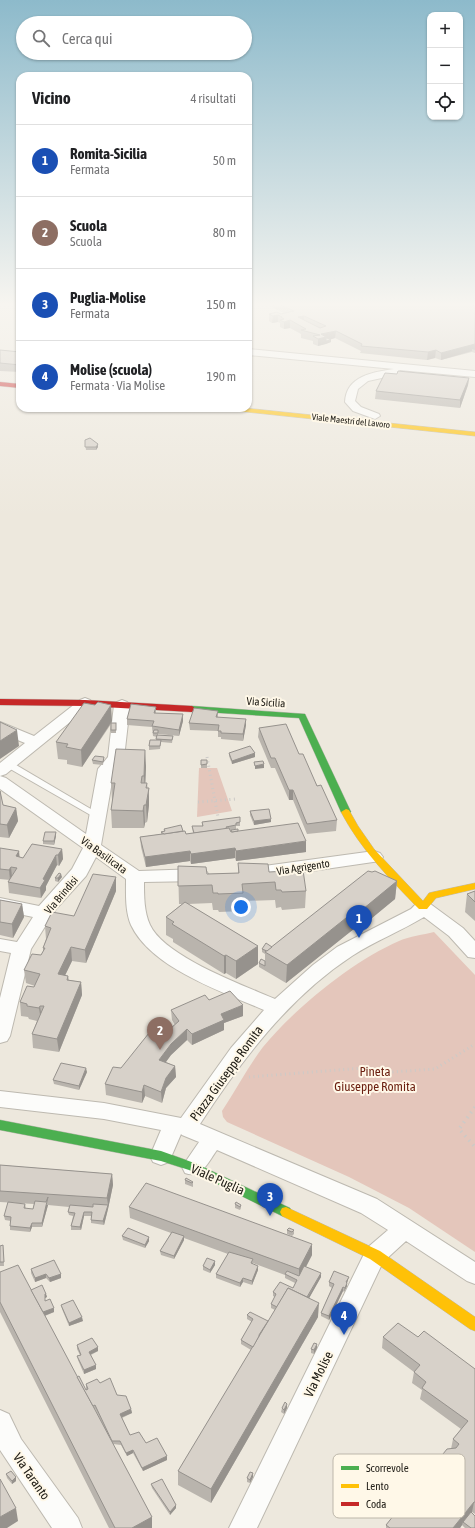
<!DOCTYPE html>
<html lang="it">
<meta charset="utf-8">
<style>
:root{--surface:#fff;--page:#f6f6f6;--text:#202124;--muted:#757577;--line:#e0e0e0;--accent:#2563eb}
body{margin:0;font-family:"Asap Condensed",sans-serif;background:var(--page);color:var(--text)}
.controls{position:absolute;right:12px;top:12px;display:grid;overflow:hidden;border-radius:8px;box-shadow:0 1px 3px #0004}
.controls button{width:36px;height:36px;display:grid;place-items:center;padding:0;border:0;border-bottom:1px solid var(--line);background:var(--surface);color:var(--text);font:20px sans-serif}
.you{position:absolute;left:241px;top:907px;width:14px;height:14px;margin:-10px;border:3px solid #fff;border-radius:50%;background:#1a73e8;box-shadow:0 0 0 6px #1a73e833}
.badge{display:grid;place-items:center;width:26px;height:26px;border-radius:50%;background:var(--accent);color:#fff;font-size:13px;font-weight:700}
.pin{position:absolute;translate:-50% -33px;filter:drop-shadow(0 1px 2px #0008)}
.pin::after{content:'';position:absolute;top:21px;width:14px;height:12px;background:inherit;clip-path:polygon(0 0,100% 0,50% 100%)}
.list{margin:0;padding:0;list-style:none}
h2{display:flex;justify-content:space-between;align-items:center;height:52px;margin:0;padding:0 16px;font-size:17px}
h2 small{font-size:13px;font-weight:400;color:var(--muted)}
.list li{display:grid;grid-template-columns:26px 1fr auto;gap:12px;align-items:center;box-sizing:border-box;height:72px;padding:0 16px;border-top:1px solid var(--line)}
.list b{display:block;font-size:15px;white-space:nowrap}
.list p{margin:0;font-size:13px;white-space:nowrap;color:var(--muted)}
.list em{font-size:13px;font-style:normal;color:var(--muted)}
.icon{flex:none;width:22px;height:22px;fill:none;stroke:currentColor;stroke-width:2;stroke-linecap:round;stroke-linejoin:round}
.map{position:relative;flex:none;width:475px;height:1528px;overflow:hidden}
.search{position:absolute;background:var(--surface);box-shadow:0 1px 3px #0004;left:16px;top:16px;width:236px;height:44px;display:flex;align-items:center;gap:10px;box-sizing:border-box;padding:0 14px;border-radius:22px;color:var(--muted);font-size:15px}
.panel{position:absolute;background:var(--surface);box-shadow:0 1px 3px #0004;left:16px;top:72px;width:236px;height:340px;border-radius:12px}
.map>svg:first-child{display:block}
.green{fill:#e4c6bb}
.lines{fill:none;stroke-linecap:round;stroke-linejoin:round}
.lane-casing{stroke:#bdb9b0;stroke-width:2}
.street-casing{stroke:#bdb9b0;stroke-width:2}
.fast-casing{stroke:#bdb9b0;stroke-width:1}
.slow-casing{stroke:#bdb9b0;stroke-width:1}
.jam-casing{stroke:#bdb9b0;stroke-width:1}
.path-far1{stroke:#cccac7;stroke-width:3;stroke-dasharray:1 3.5;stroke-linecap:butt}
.path{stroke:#cccac7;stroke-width:3.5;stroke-dasharray:1.5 4.5;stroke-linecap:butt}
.lane{fill:#fcfcfa;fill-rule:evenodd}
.street{fill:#fcfcfa;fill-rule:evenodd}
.fast{fill:#4caf50;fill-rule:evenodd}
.slow{fill:#ffc107;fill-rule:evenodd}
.jam{fill:#c62828;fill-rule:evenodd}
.wall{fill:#b9b4ad;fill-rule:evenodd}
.shaded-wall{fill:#96928d}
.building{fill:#d7d1c9;stroke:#96928d;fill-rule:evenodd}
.labels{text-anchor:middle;stroke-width:4;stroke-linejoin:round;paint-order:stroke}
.far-street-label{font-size:9px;fill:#232019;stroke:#fff8e8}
.street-label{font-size:11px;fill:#232019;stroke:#fff8e8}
.near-park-label{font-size:13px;fill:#6b1f10;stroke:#fff8e8}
.near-street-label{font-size:13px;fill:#232019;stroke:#fff8e8}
.key{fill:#fff8e8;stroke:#bdb7aa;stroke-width:1}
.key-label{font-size:11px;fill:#232019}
</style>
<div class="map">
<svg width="475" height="1528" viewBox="0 0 475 1528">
<rect width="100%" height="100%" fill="#ede8dd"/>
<g class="green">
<path d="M199,768h18l15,43 -35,6z"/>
<path d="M434,932l41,43v277l-66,-44 -60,-31 -122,-55 -4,-5 -1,-6c14,-21 26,-44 41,-64 32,-39 90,-86 136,-106 11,-5 24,-6 35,-9z"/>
</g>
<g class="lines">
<g class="lane-casing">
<path id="lane" d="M5,762h6l90,53 -4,3 -3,-1 -89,-51 -1,-2z"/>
</g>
<g class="street-casing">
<g id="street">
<path d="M248,349l227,22v6l-76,-7 2,2 -1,2 -32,7 -10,8 -3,12 6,6 18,7 1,2 -5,3 -22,-8 -8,-9c1,-26 28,-30 49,-33l-146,-14z"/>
<path d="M85,698l5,2 3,3 -3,3 -84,68 -6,2v-13l25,-20 -25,-10v-11l34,14 46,-36z"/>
<path d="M122,700l5,2 3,3 -6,53 -10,12 -13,75 38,26 61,-2 6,2 3,4 -3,4 -6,2 -56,1c0,14 0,30 6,43 15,32 93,60 125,74l38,-34 24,-18 74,-38c6,-7 10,-9 18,-6l34,25 12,13v17l-7,-1 -19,-21 -25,-19c-23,14 -49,24 -72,39 -64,42 -111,105 -152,168l177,75 98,63v22l-8,-3 -61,-40 -23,21 -126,266h-28l138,-280 21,-18 -27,-17 -144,-63c-9,12 -15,29 -32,23l-3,-6 17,-25 -17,-7 -1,-1 -12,28 -8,3 -8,-3 -3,-6 11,-26 -57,-11 -104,-12v-16l104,12 77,15 50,-70 33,-38c-41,-18 -113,-42 -133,-85 -6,-14 -5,-31 -5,-46l-30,-22 -10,19 -30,33 -25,40 -21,87 -3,5 -7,2v-45l11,-45 -11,-2v-12l17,3 16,-25 -33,-7v-12l39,8 33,-37 11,-21 -83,-59v-13l6,2 80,56 12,-65 10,-12 6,-52 3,-3z"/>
<path d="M374,851l6,2 3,4 -3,4 -123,18 -6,-2 -3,-4 3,-4 6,-2z"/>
<path d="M0,1410l9,4 12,25 57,79 4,10h-30l-52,-78z"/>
</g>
</g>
<g class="fast-casing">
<g id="fast">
<path d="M192,706l113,8 46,98 -5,3 -5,-3 -42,-94 -110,-7 -1,-2z"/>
<path d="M0,1120l161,31 36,13 93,44 2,4 -2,4 -4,1 -4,-1 -93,-46 -28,-9 -161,-31z"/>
</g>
</g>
<g class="slow-casing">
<g id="slow">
<path d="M224,408h21l230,24v4l-248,-26z"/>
<path d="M346,809l3,1 9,16 16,23 49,52 6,-8 4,-1 42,-9v6l-39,9 -9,11h-8c-29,-30 -58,-59 -78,-97z"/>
<path d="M286,1207l94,44 95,66v14l-5,-2 -100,-70 -88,-43 -2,-4 2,-4z"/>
</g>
</g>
<g class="jam-casing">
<g id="jam">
<path d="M0,382l20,2v4l-20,-2z"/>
<path d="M0,699l85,1 107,6 4,3 -4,3 -107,-6 -85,-1z"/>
</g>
</g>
<g class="path-far1">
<path d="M207,757l11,60"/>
<path d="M198,802l38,-3"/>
<path d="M249,1077l114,-9 29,4 43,-3 40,-25"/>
</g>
<path class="path" d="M475,1107l-16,22 16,18"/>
<use href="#lane" class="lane"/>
<use href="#street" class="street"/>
<use href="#fast" class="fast"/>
<use href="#slow" class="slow"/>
<use href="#jam" class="jam"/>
</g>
<g class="wall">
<path d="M263,303h205l7,3v47l-3,-1 -31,8 -6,-2 -8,2 -67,-7 1,-2 -26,-13 -4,1v3l-13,4 -5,-2v-3l-12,-3v-4l-11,-6 -6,1 -4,-2v-4l-2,-1 -6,1 -3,-2v-7h12l3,-1z"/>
<path d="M0,350l20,2v20l-20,-1z"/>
<path d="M469,378l-1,7 -8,23 -85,-9 1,-8z"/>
<path d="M85,440l13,7 -2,3h-10z"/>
<path d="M156,707v6l27,8 -4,15 -21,-2v1l15,1 -1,7 -11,-1 -1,7 -11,1v-4l7,-6 1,-3 -4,-1 -1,-9 -25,-2v-6z"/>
<path d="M218,711v6l28,8 -3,16 -22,-2v-2h-3v-6l-28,-1 -1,-7z"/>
<path d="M112,721l-1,2h5v10h-5v-9l-29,43 -15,-3v-4l-9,-1 -2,-17z"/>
<path d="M259,728l40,26 38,66 -1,11 -29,3 -14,-34h-4l-14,-32h-4l-13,-31z"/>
<path d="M229,753h26v4l-23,7 -3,-8z"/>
<path d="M104,757l-1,8 -10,-1 -1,-4z"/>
<rect x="201" y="760" width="6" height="8"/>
<path d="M146,766l-1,17 2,5h2v17l-2,17 -2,1 -1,5h-32l-1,-18 2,-10h-1l-1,-17z"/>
<path d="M0,791l3,14 13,3 2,13 -9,17 -9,-1z"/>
<path d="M250,811l21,11 -17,3 -4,-10z"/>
<path d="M240,821v5h-4v3l-6,1 1,2v-2l7,1 68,21 -70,9 -1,-3 -44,6 -1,-3 -44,6 -5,-20 -1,-10 21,-3v-2l3,-1v-2l19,2 3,3 7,-1 -1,-7h10v-4z"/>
<path d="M56,832v4l-2,9 -11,-1v-3z"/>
<path d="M0,848l20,9 3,1 39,-9 1,10 -4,7 -2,-1 -11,21v4l-5,8 -32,-5 -1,-11 2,-2 -10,-1z"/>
<path d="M238,863l31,9 37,19 -1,17 -23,2 -1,-3 -5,1 -1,-8 -32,1v10l-24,1 -1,-2h-5l-1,-7 -24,1 70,42v18l-22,15 -10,-6 -2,1 -51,-32v-3l-7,-4v-18l16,-13h-3l-1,-38 29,8 31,-1z"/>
<path d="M62,877l-4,5 -3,-1v-3z"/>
<path d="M116,877v14l-30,72 -14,-2 -7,14 3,1 1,4 12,2 1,13 -23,57 -26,-4 -1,-14 5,-13 -8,-2 -1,-2 -7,-1 -1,-14 15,-16 -9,-3 -2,-13 17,-15 2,-3v-4l3,-9 -1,-13 29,-10z"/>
<path d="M397,881l-2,18 -34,28 -3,2 -3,-1 -69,55 -27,-16v-4l6,-2v-7l-3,-2v-3l10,-2z"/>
<path d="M475,891v30l-10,-9 2,-18z"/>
<path d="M0,900l22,4 2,13 -11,21 -13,-3z"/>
<path d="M209,1000l34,16 -19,7v7l-32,15 -5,-5 -16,15 -5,7 9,4 1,11 -10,11 -4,15 -17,-7 -3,7 -36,-8 -1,-11 16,-16 54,-43 -3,-5 -1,-10z"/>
<path d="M87,1072l-8,18 -25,-6 -1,-4z"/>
<path d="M0,1165l112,9 1,11 -5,24 -4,16 -13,-2v-7h-7l-3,14h-10v-4l2,-10 -4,-1 -1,-3 1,-5 -21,-2 -6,22h-10l-2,5 -20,-2v-4l1,-5 -6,-1 -1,-4 21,-12 1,5h7l1,-5 -34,-2z"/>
<path d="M185,1180l8,2v5l-8,-3z"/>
<path d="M235,1204l6,1v3l-1,2 -5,-2z"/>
<path d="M129,1207l183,48 -6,12 15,10 -12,21 9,19 -107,186 -33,-18v-14l73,-121 -10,-6v-4l11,-18 -5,-3v-4l21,7 7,-12 -4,-2v-4l4,-7 -2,-1v-4l20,-4 2,-5 -10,-5v-3l-32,-12v1l5,6 -6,15 -9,-3 -3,5 -24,-9v-4l12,-20 -44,-16v2l-10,19 -13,-4 -1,-4 11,-18 -41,-15z"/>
<path d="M287,1230h7v4l-2,2 -5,-2z"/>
<path d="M122,1236l27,1v4l-4,7 -22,-8z"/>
<path d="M3,1245l1,21h-4v-20z"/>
<path d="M215,1261v4l-5,8 -7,-3v-4z"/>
<path d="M31,1269l30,5v4l-11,4 -4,-4 -11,4 -4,-9z"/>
<path d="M0,1272l31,18 15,4 1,3 -2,1v3l9,11 -9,4 32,61 9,13v-6l14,-1 17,12 14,14 1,4 -10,5 8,17 37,21v4l-24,11 -10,-18 -6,3 -6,-11 -8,-1 39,73v11h-43l-109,-216zM94,1409h1l9,18z"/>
<path d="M348,1280l-1,3v3l-3,6 -1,-1 -14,29 -8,-4v-3l11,-25 -3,-2v-4z"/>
<path d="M61,1305l22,16 -14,5 -7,-17z"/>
<path d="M383,1337h35l57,32v145l-3,-2v1l3,15h-10l-3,-3 -2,3h-74v-3l65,-76 2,-10 8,-10 -41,-30 2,-9 -10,-7 2,-11 -32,-24z"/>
<path d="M77,1345l21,2v4l-7,4 5,14 -12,5 -6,-14 -1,-4 3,-1 -3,-6z"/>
<path d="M317,1348l-3,6 -3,-1v-4z"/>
<path d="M287,1404v4l-3,6 -3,-2 1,-4z"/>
<path d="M253,1473v4l-3,6 -3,-1v-4z"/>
<path d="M6,1474l10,7 -4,3 -5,-6z"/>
<path d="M151,1484l25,24 -6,7 -18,-27z"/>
</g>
<g class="shaded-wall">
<path d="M0,303h10l-10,2z"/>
<path d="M278,315v7l-6,1 1,-7z"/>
<path d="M304,316v7l-6,-6z"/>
<path d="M290,320v8l-6,1v-7z"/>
<path d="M336,331l-1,7 -9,3v3l-8,2v-7l3,-5z"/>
<path d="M331,340v2l-5,2v-3z"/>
<path d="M475,344v6l-3,-1v2l-31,9v-7z"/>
<path d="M436,350l-1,8 -8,2 1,-8z"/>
<path d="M469,378l-1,7 -8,23v-8z"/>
<path d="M98,444v3l-2,3v-3z"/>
<path d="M111,705l1,16 -30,46 -1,-17z"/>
<path d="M183,714v7l-4,15v-6z"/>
<path d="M246,719v6l-3,16v-7z"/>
<path d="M17,730l2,16 -19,13v-18z"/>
<path d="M145,750l1,16 -1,27 -1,-17z"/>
<path d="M255,753v4l-23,7v-3z"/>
<path d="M264,764v4l-9,1v-3z"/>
<path d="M147,783l1,14 1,-9v17l-2,17 -1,-17z"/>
<rect x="289" y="790" width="4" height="10"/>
<path d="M144,805l1,18 -1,5 -1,-17z"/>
<path d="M16,808l2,13 -9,17 -2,-13z"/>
<path d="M271,819v3l-17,3v-4z"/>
<path d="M56,832v4l-2,9v-4z"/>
<path d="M306,841v11l-70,9v-10z"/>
<path d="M235,848v10l-44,6v-10z"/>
<path d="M62,849l1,10 -4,7 -1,-11z"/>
<path d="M19,851l1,10 -4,-5z"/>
<path d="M190,851v10l-44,6 -1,-10z"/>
<path d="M56,855l1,10 -11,21v4l-5,8 -1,-10 3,-9z"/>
<path d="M11,867l1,10 -2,3 -1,-10z"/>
<path d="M61,874l1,3 -4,5v-4z"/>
<path d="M116,877v14l-30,72 -1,-13z"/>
<path d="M397,881l-2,18 -34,28 -3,2 1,-18z"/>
<path d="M22,904l2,13 -11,21 -1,-14z"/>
<path d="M356,910l-1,18 -69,55 1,-18z"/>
<path d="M258,946v18l-22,15v-18z"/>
<path d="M71,947l1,14 -13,27 -1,-14z"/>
<path d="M226,955v18l-2,1v-18z"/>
<path d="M81,982l1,13 -23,57 -2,-13z"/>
<path d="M243,1005v11l-19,7v7l-32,15v-11l29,-20z"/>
<path d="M40,1006l2,13 -1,2 -2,-13z"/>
<path d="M187,1029v11l-16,15 -11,15 -1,-10 12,-16z"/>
<path d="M175,1066l1,11 -10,11 -4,15 -1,-11 5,-14z"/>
<path d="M86,1068l1,4 -8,18v-4z"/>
<path d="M144,1085l1,11 -3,7v-11z"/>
<path d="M112,1174l1,11 -5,24 -4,16 -1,-4 5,-16 -1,-7z"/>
<path d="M46,1205h2l-6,22v-4z"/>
<path d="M84,1212v4l-3,14 -1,-3z"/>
<path d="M32,1223v4l-2,5v-4z"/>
<path d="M184,1236v4l-10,19v-3z"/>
<path d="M149,1237v4l-4,7v-3z"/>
<path d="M312,1244v11l-13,25v-11z"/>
<path d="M215,1261v4l-5,8v-3z"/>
<path d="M258,1266v4l-6,15v-4z"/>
<path d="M321,1273v4l-18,32v-3z"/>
<path d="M46,1274v4l-11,4v-4z"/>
<path d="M61,1274v4l-11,4 -1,-4z"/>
<path d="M349,1277l-3,9 1,-3v3l-3,6 2,-10z"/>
<path d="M243,1278v4l-3,5v-4z"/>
<path d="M343,1287v4l-14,29v-4z"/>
<path d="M45,1294h1l1,3 -2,1z"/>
<path d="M319,1303l-1,14 -107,186v-14z"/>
<path d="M54,1308v4l-13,5v-4z"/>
<path d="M82,1317l1,4 -14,5v-3z"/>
<path d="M317,1344v4l-3,6v-4z"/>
<path d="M98,1347v4l-9,4v-3z"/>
<path d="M96,1365v4l-12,5v-4z"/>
<path d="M287,1404v4l-3,6v-4z"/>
<path d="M131,1409l1,4 -12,5v-4z"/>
<path d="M133,1450v3l-6,3 -1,-3z"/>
<path d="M167,1456v4l-24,11 -1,-3z"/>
<path d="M253,1473v4l-3,6v-3z"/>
<path d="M16,1477v4l-4,3v-3z"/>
<path d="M474,1502l-2,10 -8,11 -1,-1 -1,3 -2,3h-7z"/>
<path d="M176,1505v3l-6,7v-3z"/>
<path d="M16,1508l2,13 -11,7h-7v-11z"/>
<path d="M152,1517v11h-20z"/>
</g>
<g class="building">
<path d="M277,303h190l8,3v38l-34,9 -5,-3 -8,2 -67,-6 1,-2 -26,-13 -15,3 5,3 -8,2 -5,-3 7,-1 -19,-5 5,-1 -16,-9 -6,2 -4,-2 4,-1 -3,-2h1l-4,-2 -5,1 -4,-2 8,-2 4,2 13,-3zM304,316l22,10 -6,2 -22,-11z"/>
<path d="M326,338h1l4,2 -5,1z"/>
<path d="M0,350l20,2v13l-20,-2z"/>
<path d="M398,371l71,7 -9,22 -84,-9 9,-18 12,1z"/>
<path d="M90,438l8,6 -2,3h-11v-7z"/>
<path d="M98,702l13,3 -30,45 -15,-3 2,-3 -12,-2 28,-39 11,2z"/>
<path d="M131,704l25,3 -2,6 29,1 -4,16 -27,-4 2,-5 -27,-2z"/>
<path d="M194,708l24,3 -2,6 30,2 -3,15 -22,-1v-2h-3l1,-6 -30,-2z"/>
<path d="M0,722l17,8 -17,11z"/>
<rect x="111" y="723" width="5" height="7"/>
<path d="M286,724l13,30h4l14,32 4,-1 16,35 -30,4 -14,-34h-4l-14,-32h-4l-12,-30z"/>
<path d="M154,730h4v3h-5z"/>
<path d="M157,735l16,1 -1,4 -16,-1z"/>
<path d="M150,740h11l-1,6h-11z"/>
<path d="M250,746l5,7 -23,8 -3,-8z"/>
<path d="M116,749l29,1 -1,26h-2l-1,7h6l-1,5h3l-3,17h-2l-1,6 -32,-1 4,-27h-4z"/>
<path d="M95,756l9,1 -1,5 -11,-2z"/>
<path d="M201,760h6v4l-6,1z"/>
<path d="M263,761l1,3 -9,2 -1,-4z"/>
<path d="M0,791l3,14 13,3 -9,17 -7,-1z"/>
<path d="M269,809l2,10 -17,2 -4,-10z"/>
<path d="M240,817v5l-4,1v2l-10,2 1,2 -33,4 -2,-7h11l-1,-4z"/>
<path d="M298,823l8,18 -70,10 -1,-3 -44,6 -1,-3 -45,6 -5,-20 45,-6 1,3 43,-6 2,4z"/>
<path d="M181,825l2,6 -19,3 -3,-2 4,-1 -1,-2z"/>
<path d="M238,829v2l-6,1 -1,-2z"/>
<path d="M45,832h11l-2,9h-11z"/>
<path d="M32,844l30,5 -4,6h-2l-13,24 2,1 -5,8 -32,-6 9,-14 -6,-1 -2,3 -9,-1v-21l19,3 -3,5 7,2z"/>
<path d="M238,863l30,1 1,8 34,-2 3,21 -24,1 -1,-2h-5l-1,-8 -33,2 1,9 -25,1v-1h-5l-1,-8 -34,1v-20l28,1 1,7 32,-1z"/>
<path d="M368,871l4,1 3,-1 22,10 -34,28 -4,2 -3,-1 -69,55 -22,-13z"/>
<path d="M59,873l2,1 -3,4h-3z"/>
<path d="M93,874l23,3 -31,73 -14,-3 -13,27 10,2 -1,4 14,2 -24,57 -25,-5 12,-28h-4l-1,2 -12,-2v-2l-7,-2 7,-16 7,1 6,-13 -16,-4 8,-16 9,1 4,-7h-2l8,-20 -6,-2 7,-14 22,4z"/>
<path d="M475,891v11l-8,-8z"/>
<path d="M0,900l22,4 -10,20 -12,-2z"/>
<path d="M185,902l73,44 -22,15 -10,-6 -2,1 -52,-32 2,-2 -8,-5z"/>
<path d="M266,943l6,4 -5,4 -5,-2z"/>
<path d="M261,959l4,2v5l-6,-3z"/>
<path d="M230,991l13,14 -22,9 3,6 -32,14 -5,-5 -16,15 -12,16 16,6 -9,12 -5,14 -17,-7 -2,7 -37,-8 8,-17 8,1 36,-45 14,5 8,-7 -8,-11 34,-15 4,5z"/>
<path d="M61,1063l25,5 -7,18 -26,-6z"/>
<path d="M0,1165l112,9 -5,24 -107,-7z"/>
<path d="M186,1178l7,4 -1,1 -7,-3z"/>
<path d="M146,1183l166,61 -13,25 -170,-62z"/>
<path d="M48,1197l-6,26h-10l-2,5 -20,-2 1,-9 -7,-1 4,-14 17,2 -1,4 9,1 2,-8 11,1z"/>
<path d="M236,1202l5,3 -1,2 -5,-3z"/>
<path d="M93,1204l15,1 -5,16 -12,-1 1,-8h-8l-4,15 -9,-1 4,-13 -7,-1 2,-7 23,2z"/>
<path d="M128,1228l21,9 -4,8 -23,-9z"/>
<path d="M289,1228l5,2 -2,2 -5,-2z"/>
<path d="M172,1232l12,4 -10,20 -14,-5z"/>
<path d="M3,1245l1,17h-4v-16z"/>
<path d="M229,1252l24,7 -2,4 7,3 -6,15 -9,-3 -3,5 -24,-9z"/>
<path d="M207,1258l8,3 -5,9 -7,-4z"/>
<path d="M54,1260l7,14 -12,4 -3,-4 -11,4 -4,-9z"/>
<path d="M18,1265l134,252 -20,11h-17l-115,-226v-30z"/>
<path d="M304,1266l17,7 -14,24 -19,-9 -11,19 -6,-3 5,-10 -3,-2 7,-10 13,6 4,-8 -12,-6 2,-3 12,5z"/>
<path d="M334,1271l15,6 -3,5 1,1 -2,5 -2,-1 -14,29 -8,-3 13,-29 -5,-2z"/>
<path d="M42,1285l4,9h-1v7l5,-2 4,9 -11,4 -12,-22z"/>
<path d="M288,1288l31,15 -108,186 -33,-18z"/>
<path d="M73,1300l9,17 -13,6 -8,-18z"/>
<path d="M250,1312l18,9 -9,14v1l-6,11 -12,-7 12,-21 -6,-4z"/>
<path d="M398,1323l20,14 6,-6 51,38v133h-1l-21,26h-63l-4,-3 61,-76 9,-1 3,-4 -6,-5 15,-18 -46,-33 4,-6 -12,-10 6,-7 -37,-28z"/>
<path d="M92,1338l6,9 -9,5 7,13 -12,5 -7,-14 4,-1 -4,-10z"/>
<path d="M314,1343l3,1 -3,6 -3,-1z"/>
<path d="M79,1376l7,14 2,-1 -2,-5 11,-5 3,4 10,-5 7,17 9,1 5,13 -11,5 10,21 9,-3 7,11 11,-5 10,18 -25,12 -9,-18 -7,3 -6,-12h-8l-17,-36 -2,1 -16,-29z"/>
<path d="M285,1402l2,2 -3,6 -2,-2z"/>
<path d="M11,1471l5,6 -4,4 -6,-7z"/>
<path d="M250,1472l3,1 -3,7 -3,-2z"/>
<path d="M0,1479l16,29 -16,9z"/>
<path d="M162,1479l14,26 -6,7 -19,-28z"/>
<path d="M471,1512l4,4v12h-4l-8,-6z"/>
</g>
<linearGradient id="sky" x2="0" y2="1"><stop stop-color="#8dbacb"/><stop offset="0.59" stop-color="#f7f5f0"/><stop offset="1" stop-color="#f7f5f0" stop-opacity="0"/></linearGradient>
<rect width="475" height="516" fill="url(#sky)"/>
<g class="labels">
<g class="far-street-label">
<text transform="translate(351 421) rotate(6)" y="3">Viale Maestri del Lavoro</text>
</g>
<g class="street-label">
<text transform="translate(266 702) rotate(4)" y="4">Via Sicilia</text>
<text transform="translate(104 855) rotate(36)" y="4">Via Basilicata</text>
<text transform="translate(303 867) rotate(-9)" y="4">Via Agrigento</text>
<text transform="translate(61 895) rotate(-50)" y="4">Via Brindisi</text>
</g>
<g class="near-park-label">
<text x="375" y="1076">Pineta<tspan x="375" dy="15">Giuseppe Romita</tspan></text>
</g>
<g class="near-street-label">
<text transform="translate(226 1073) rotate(-54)" y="5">Piazza Giuseppe Romita</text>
<text transform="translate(218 1179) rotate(24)" y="5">Viale Puglia</text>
<text transform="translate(318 1374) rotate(-64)" y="5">Via Molise</text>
<text transform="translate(32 1476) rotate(55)" y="5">Via Taranto</text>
</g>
</g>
<rect x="333" y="1454" width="132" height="64" rx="6" class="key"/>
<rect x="341" y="1466" width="18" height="4" fill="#4caf50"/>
<rect x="341" y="1484" width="18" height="4" fill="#ffc107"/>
<rect x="341" y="1502" width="18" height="4" fill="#c62828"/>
<g class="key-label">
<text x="366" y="1472">Scorrevole</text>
<text x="366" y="1490">Lento</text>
<text x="366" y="1508">Coda</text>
</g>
</svg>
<div class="controls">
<button>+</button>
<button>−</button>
<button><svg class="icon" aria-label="locate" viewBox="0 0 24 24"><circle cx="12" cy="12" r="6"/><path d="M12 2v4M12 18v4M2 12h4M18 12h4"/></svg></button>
</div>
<div class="you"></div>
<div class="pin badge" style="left:359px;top:938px;background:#1a4fb4">1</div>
<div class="pin badge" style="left:160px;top:1050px;background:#8d6e63">2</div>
<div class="pin badge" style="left:270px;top:1216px;background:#1a4fb4">3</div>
<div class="pin badge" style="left:344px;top:1335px;background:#1a4fb4">4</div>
<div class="search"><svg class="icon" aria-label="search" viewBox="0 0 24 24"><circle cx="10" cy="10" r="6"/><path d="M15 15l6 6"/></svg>Cerca qui</div>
<section class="panel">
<h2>Vicino<small>4 risultati</small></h2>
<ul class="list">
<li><span class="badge" style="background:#1a4fb4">1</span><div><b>Romita-Sicilia</b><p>Fermata</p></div><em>50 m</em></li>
<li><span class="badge" style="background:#8d6e63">2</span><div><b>Scuola</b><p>Scuola</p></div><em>80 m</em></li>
<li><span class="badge" style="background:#1a4fb4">3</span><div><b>Puglia-Molise</b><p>Fermata</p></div><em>150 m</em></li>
<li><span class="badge" style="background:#1a4fb4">4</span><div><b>Molise (scuola)</b><p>Fermata · Via Molise</p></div><em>190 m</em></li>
</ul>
</section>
</div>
